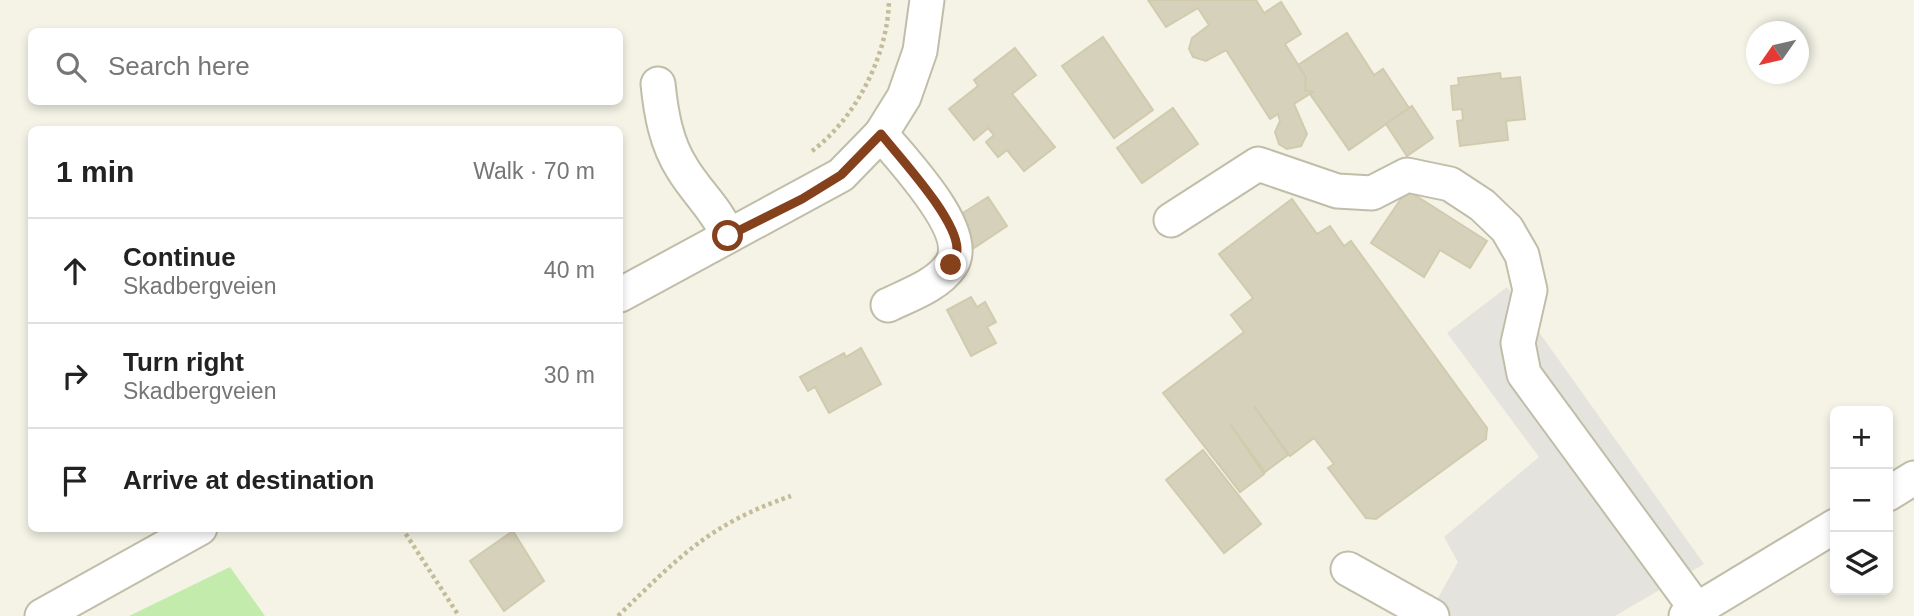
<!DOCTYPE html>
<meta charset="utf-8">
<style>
:root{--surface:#fff;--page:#f2f2f2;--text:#222;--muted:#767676;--line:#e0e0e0}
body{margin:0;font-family:Arial,sans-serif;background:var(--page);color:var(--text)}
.controls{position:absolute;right:21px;bottom:21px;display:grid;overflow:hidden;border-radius:10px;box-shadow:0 4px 10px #0003}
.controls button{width:63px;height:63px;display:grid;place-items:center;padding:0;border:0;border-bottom:2px solid var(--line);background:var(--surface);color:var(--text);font:35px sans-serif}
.compass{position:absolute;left:1746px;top:21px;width:63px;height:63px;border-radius:50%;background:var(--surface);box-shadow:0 4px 10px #0003;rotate:236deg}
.stop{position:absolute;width:21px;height:21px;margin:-16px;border:5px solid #85411b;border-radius:50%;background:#fff}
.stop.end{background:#85411b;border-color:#fff;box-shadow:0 2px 7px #0008}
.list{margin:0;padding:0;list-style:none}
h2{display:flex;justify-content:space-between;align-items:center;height:91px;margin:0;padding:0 28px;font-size:30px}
h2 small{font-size:23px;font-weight:400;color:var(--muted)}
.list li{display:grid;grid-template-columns:46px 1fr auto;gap:21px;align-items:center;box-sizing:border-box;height:105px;padding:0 28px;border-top:2px solid var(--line)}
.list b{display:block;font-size:26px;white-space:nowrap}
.list p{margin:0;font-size:23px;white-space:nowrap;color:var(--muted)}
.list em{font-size:23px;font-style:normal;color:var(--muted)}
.icon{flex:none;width:38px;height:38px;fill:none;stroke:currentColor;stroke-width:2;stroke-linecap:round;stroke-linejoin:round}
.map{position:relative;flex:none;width:1914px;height:616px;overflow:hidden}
.search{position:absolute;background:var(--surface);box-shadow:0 4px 10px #0003;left:28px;top:28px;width:595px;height:77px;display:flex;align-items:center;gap:18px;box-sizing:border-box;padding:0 24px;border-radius:10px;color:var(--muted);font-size:26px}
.panel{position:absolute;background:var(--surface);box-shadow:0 4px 10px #0003;left:28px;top:126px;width:595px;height:406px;border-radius:10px}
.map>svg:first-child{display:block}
.green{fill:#c2ebac}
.parking{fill:#e5e3de}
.building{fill:#d6d1bb;stroke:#d1cbae;stroke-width:2}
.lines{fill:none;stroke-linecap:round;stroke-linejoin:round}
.minor-casing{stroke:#c0bda8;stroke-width:37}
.path{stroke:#c3bc98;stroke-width:4.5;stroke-dasharray:3.5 3.5;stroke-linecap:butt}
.minor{stroke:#fff;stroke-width:33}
.route{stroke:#85411b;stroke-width:9}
</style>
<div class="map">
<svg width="1914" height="616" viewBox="0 0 1914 616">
<rect width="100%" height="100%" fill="#f4f3e6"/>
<path class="green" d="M230,567l35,49h-136z"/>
<path class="parking" d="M1507,287l197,277 -89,52h-187l30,-54 -14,-25 95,-80 -92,-124z"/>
<g class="building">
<path d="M1148,0h108l8,13 17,-11 20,32 -16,10 21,33 -1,13 8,2 -19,12 13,30 -6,12 -14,3 -8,-5 -4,-12 5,-11 -2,-7 -8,5 -44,-69 -20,11 -13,-4 -4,-8 3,-11 17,-13 -11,-17 -32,19z"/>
<path d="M1347,33l27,42 9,-6 26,39 -60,42 -39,-56 3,-2 -8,-2 1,-13 -8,-12z"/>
<path d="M1103,37l50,73 -39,28 -52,-72z"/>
<path d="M1015,48l21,27 -24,19 43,53 -31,24 -17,-21 -9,7 -12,-15 8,-7 -6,-7 -14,12 -25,-31 29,-23 -4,-6z"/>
<path d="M1500,73l1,6 19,-2 5,42 -19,2 2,19 -48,6 -3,-25 6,-1 -1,-11 -9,1 -2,-24 8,-1 -1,-7z"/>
<path d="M1412,106l21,32 -26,18 -21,-32z"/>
<path d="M1173,108l25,36 -56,39 -25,-35z"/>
<path d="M1407,190l80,51 -17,27 -30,-18 -16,27 -53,-34z"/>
<path d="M988,197l19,29 -33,22 -19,-30z"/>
<path d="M1292,199l25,35 13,-8 14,20 7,-5 136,187 -1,11 -110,80 -10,-1 -38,-50 6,-4 -20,-26 -24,18 -36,-50 34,49 -23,17 -35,-48 34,50 -24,18 -77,-99 81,-61 -13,-17 22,-17 -34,-44z"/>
<path d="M971,297l6,10 8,-5 11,20 -9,5 9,16 -25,13 -24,-46z"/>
<path d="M861,348l20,36 -52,29 -14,-26 -7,4 -8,-14 44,-24 2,4z"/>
<path d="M1203,450l58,74 -37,29 -58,-73z"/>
<path d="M513,531l31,50 -40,30 -34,-50z"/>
</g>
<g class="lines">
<g class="minor-casing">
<g id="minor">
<path d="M658,84c3,29 8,59 24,84 15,25 33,39 46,67"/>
<path d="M881,134c21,26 92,98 70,131 -13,20 -42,30 -63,40"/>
<path d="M1171,220l87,-56 79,27 35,2 35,-18 43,9 32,21 25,24 15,26 8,35 -12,53 6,31 173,236"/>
<path d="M620,295l221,-120 40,-41 23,-37 16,-46 7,-51"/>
<path d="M1888,494l26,-16"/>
<path d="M1348,569l84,47"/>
<path d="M42,616l158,-88"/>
<path d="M1686,616l149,-90"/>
</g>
</g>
<g class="path">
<path d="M812,151c44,-33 76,-96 77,-151"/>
<path d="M402,528l57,88"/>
<path d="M618,616c60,-58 91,-92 173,-120"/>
</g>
<use href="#minor" class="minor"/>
</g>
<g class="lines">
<path class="route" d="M728,236l74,-37 39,-24 40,-41c19,24 77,86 76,116 0,4 -4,11 -6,15"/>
</g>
</svg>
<div class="controls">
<button>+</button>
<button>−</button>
<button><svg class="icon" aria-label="layers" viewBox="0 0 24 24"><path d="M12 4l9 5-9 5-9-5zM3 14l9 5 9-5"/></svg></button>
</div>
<svg class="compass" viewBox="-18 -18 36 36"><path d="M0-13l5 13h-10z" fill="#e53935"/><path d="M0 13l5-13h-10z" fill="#767676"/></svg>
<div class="stop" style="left:728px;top:236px"></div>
<div class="stop end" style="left:951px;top:265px"></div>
<div class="search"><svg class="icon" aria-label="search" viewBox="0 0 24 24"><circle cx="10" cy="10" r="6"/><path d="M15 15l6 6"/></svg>Search here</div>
<section class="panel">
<h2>1 min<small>Walk · 70 m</small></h2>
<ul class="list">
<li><svg class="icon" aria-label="ahead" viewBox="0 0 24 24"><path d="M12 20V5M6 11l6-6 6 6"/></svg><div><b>Continue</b><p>Skadbergveien</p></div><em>40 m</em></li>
<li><svg class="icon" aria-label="right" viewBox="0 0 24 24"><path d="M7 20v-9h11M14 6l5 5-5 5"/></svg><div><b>Turn right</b><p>Skadbergveien</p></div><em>30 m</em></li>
<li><svg class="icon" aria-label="arrive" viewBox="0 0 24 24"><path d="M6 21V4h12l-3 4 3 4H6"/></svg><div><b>Arrive at destination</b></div></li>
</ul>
</section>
</div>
